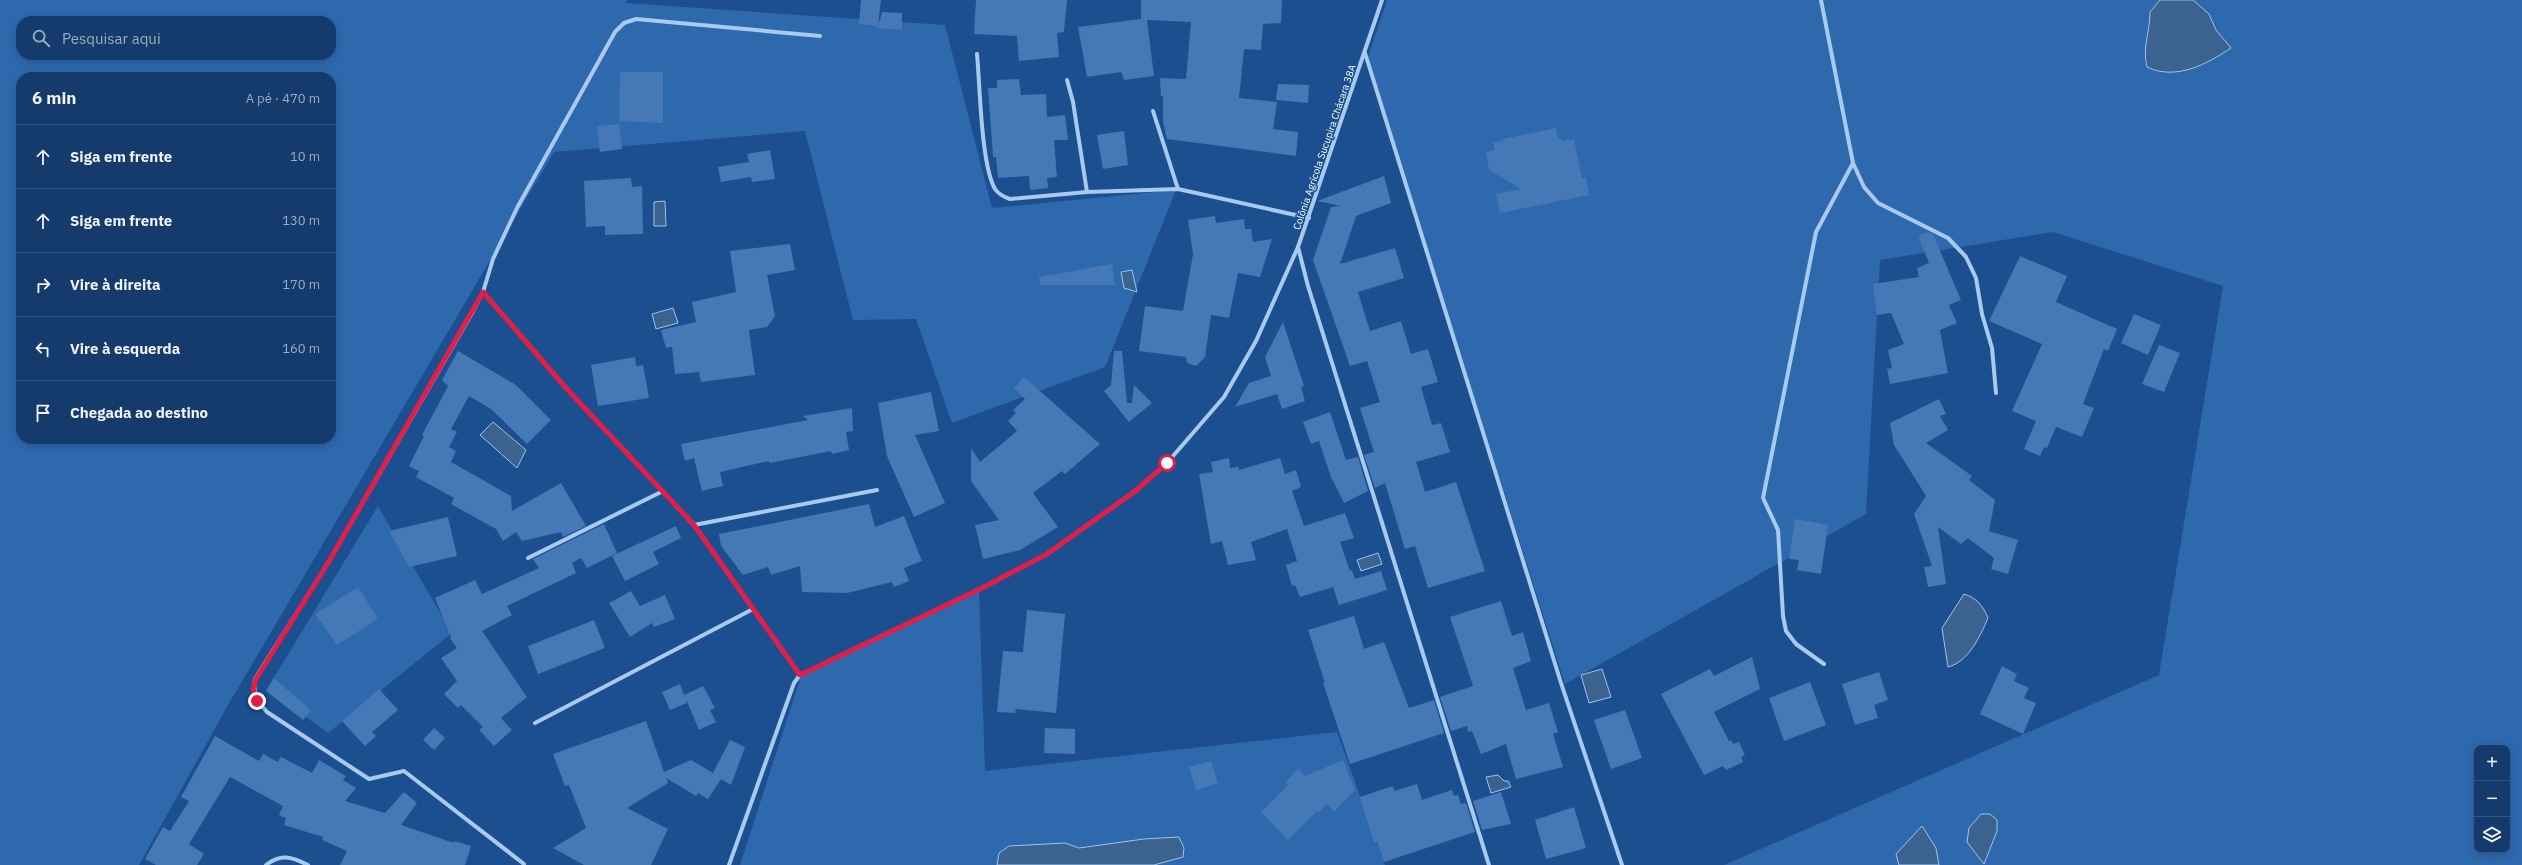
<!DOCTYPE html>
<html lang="pt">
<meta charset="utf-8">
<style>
:root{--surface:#143b6b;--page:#214673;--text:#f1f3f6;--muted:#9dadc1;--line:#33557e}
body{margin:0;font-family:"IBM Plex Sans",sans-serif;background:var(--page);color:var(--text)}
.controls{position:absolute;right:12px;bottom:12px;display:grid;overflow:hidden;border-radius:8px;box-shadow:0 2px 10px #0003}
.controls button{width:36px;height:36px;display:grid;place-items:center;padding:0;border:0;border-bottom:1px solid var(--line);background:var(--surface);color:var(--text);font:20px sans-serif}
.stop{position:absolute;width:12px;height:12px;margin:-9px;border:3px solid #e11d48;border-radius:50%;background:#fff}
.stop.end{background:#e11d48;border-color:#fff;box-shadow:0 1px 4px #0008}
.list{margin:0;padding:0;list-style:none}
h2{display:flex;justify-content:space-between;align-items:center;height:52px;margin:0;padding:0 16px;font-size:17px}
h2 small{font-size:13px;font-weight:400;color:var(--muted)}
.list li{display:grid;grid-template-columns:26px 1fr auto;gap:12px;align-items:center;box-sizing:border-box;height:64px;padding:0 16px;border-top:1px solid var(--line)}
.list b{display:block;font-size:15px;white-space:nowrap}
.list em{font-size:13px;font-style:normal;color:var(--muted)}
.icon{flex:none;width:22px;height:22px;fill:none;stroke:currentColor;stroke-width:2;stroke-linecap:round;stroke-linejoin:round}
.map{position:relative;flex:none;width:2522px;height:865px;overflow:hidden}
.search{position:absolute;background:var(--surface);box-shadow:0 2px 10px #0003;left:16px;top:16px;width:320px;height:44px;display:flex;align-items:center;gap:10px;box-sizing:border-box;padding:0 14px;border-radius:16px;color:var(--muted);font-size:15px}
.panel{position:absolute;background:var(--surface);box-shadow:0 2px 10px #0003;left:16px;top:72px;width:320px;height:372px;border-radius:16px}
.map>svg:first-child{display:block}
.green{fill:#2e69ad;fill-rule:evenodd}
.water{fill:#3c6290;stroke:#9cc4f0}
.building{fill:#4478b7}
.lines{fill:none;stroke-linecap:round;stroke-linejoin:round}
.street{stroke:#a9c9ee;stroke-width:4}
.route{stroke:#e11d48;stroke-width:5}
.labels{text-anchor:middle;stroke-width:3;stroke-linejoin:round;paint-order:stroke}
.street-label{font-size:10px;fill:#fff;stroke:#1b4f8f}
</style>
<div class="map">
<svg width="2522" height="865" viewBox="0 0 2522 865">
<rect width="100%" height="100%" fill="#1b4f8f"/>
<g class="green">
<path d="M0,0h627l-1,3 319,22 47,183 184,-18 -71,177 -153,56 -36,-104 -63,1 -48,-189 -251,21 -326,553 -89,160h-139zM21,21h310v34h-310zM21,77h310v362h-310z"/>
<path d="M1387,0h1135v865h-798l435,-190 64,-389 -170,-54 -173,28 -14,254 -301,170 -198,-624zM2477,748h30v102h-30z"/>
<path d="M378,506l74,127 -124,100 -61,-44z"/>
<path d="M979,591l6,180 352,-39 48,133h-645l61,-189z"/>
</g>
<g class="water">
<path d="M2160,0h33l16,14 7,16 15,18c-24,16 -55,33 -84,19 -5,-20 3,-34 3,-55z"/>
<path d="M665,201l1,25h-12v-24z"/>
<path d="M1132,270l5,22 -13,-4 -3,-16z"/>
<path d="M673,308l5,15 -22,6 -4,-15z"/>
<path d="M493,422l33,28 -9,18 -37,-33z"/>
<path d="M1378,553l4,11 -21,7 -4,-11z"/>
<path d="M1964,594c13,4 19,12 24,24 -8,19 -20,44 -40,49l-6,-39z"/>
<path d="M1602,669l9,28 -22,6 -8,-28z"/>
<path d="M1498,775l6,6h4l3,6 -20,6 -5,-16z"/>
<path d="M1981,814h9l7,6v11l-13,33 -17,-22 2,-14z"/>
<path d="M1922,826l14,22 3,17h-40l-3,-11z"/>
<path d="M1179,837l5,11 -1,9 -29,8h-157l2,-12 10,-7 56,-3 14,5 65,-9z"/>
</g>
<g class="building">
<path d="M861,0h20l-3,26 -19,-2z"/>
<path d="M976,0h91l-3,32 -7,1 2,24 -40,4 -2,-25 -43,-2z"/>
<path d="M1141,0h141l-1,23 -18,1 -2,26 -17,-1 -5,49 38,4 -4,27 25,3 -2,24 -129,-17 -4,-18v-25h-2l-1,-18 26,1 5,-57 -44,-2 7,56 -30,4 -3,-8 -34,5 -9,-50 63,-8z"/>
<path d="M882,12l20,1v17l-24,-2z"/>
<path d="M620,72h43v51l-44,-2z"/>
<path d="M1019,79l2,16 25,-1 1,23 18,-2 3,25h-14l3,37 -10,1 1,10 -18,2 -1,-14 -31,2 -2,-21h-3l-5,-69h9v-8z"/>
<path d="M1278,84l31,1 -1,18 -32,-3z"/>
<path d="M619,124l3,25 -22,3 -3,-26z"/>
<path d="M1556,128l2,11h3l1,2 12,-2 8,39h4l3,17 -89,18 -4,-19 25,-5 -32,-19 -3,-18 9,-2 -2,-7 10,-2v-2z"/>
<path d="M1124,131l4,34 -25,4 -6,-34z"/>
<path d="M770,150l5,29 -23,3 -1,-5 -30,5 -3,-15 31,-5 -2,-8z"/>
<path d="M1384,176l7,27 -35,13 -16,48 55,-16 9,30 -46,14 12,39 31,-10 10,33 17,-5 10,33 -17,5 11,38 9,-2 9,29 -34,10 9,30 31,-10 29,89 -57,17 -13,-42 -10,3 -20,-66 -10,5 -11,-33 10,-3 -14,-44 20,-6 -13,-41 -17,5 -37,-106 18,-53 10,-1 -24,-5z"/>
<path d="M631,178l1,9 10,-1 1,48 -38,1v-9l-19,1 -2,-46z"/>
<path d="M1215,216l1,7 28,-4 1,10h6l2,13 19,-3 -12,38 -22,-4 -9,45 -18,-3 -6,42 -9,9 -9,-3 -1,-6 -47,-6 6,-45 38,5 10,-57 -5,-34z"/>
<path d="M1928,232l5,2 28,66 -12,5 8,18 -17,7 8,43 -58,11 -3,-15 5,-1 -4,-18 16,-6 -13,-31 -14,2 -4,-31 46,-7 -2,-9 12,-5 -11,-27z"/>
<path d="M790,244l5,26 -28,5 8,41 -8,11 -18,3 6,45 -54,7 -2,-10 -24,2 -3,-27 -6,1 -5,-18 35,-8 -4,-20 44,-10 -6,-41z"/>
<path d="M2020,256l47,20 -11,26 61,27 -9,22 -4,-2 -21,55 11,4 -12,29 -26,-10 -9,21 -3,-1 -4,9 -16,-7 12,-28 -24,-10 30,-67 -53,-23z"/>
<path d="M1112,264l3,21h-75l-1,-8z"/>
<path d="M2134,314l27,11 -13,30 -27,-12z"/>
<path d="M1283,322l21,64 -3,1 4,14 -23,8 -5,-15 -42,13 14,-24 22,-7 -6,-19z"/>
<path d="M2159,345l21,8 -16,39 -22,-8z"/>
<path d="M458,351l58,34 35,35 -24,24 -36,-35 -22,-13 -18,33 6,3 -8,15 7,4 -5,11 60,34 1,15 49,-28 25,43 -23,11 -2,-5 -39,9 -6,-9 -13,9 -7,-12 -45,-25 3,-6 -38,-21 3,-6 -10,-5 15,-30 -2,-1 26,-49 -6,-6z"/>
<path d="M1114,351h8l5,52h5l2,-18 18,18 -23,19 -25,-31 7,-6z"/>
<path d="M635,357l1,9 7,-1 6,33 -51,8 -7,-41z"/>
<path d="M1024,377l76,67 -35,30 -3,-3 -29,22 25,34 -38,23 -37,9 -8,-34 24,-5 -28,-39v-33l9,14 37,-31 -9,-10 8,-8 -3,-3 12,-11 -11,-11z"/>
<path d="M931,392l8,39 -24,4 30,68 -31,14 -27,-61 -9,-53z"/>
<path d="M1939,399l7,15 -6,2 8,14 -22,13 46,33 -3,4 26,20 -6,31 29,9 -10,34 -17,-5 3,-11 -26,-20 -7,6 -23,-17 8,57 -18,3 -4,-20 8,-1 -18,-52 12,-18 -32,-51 -4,-22z"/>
<path d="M852,408l1,23 -7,1 3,18 -17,4 -1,-3 -61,12 -1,-2 -49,11 3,14 -21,5 -8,-33 -9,3 -4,-17 127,-24 -5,-4z"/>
<path d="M1330,412l16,48 12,-3 10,34 -24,12 -13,-26 -12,-36 -8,3 -8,-22z"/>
<path d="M1229,458l1,10 8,-1 1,3 41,-12 5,16 11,-4 5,17 -9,4 12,35 41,-13 9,25 -14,4 10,29 2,-1 3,9 26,-8 6,19 -48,15 -6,-18 -33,10 -5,-12 -3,1 -6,-21 11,-4 -10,-32 -36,13 5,18 -28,5 -6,-24 -11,3 -12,-70 14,-2 -2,-10z"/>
<path d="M869,504l6,23 29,-11 18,45 -18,7 5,13 -15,6 -2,-5 -45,11 -45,-1 -2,-26 -29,9 -3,-8 -25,8 -22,-29 -2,-12z"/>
<path d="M448,517l9,39 -48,11 -20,-36z"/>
<path d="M1795,519l33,6 -7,49 -24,-4 2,-10 -10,-1z"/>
<path d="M604,524l13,29 -30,15 -6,-10 -9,5 4,10 -69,33 5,9 -30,16 45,66 -26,21 11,12 -18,16 -15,-16 4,-3 -22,-22 -3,3 -14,-14 13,-13 -16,-23 16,-10 -7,-10 1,-1 -16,-39 40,-18 7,14 57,-26 -6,-9z"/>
<path d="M676,526l5,12 -28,14 6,12 -34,17 -13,-25z"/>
<path d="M358,587l20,32 -41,26 -22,-31z"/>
<path d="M631,591l9,15 25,-11 10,24 -21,8 -2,-4 -22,14 -21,-34z"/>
<path d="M1501,601l11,35 11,-4 8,29 -18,7 13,42 23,-7 9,29 -5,2 10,33 -47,12 -10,-35 -25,10 -9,-23 -4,1 -1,-6 -16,5 -11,-34 33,-11 -23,-69z"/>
<path d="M1027,610l38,4 -9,99 -40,-4 -1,4 -18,-1 6,-61 20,1z"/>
<path d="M1354,616l10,33 20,-7 25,66 25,-8 10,33 -94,31 -27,-81h2l-17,-53z"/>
<path d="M594,620l11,28 -67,26 -10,-28z"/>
<path d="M1752,657l8,32 -46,23 15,29 2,-1 2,4 6,-2 6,13 -4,2 2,5 -17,8 -3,-4 -19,9 -43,-81 49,-25 4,7z"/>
<path d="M2002,666l15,8 -3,7 15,7 -5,10 12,5 -13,31 -43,-20z"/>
<path d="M1879,672l9,28 -14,5 4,13 -23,7 -13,-41z"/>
<path d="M274,678l37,32 -8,10 -37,-29z"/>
<path d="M1810,682l16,43 -42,16 -15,-43z"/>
<path d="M680,684l4,11 19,-9 12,22 -5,2 6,12 -17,8 -13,-31 1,4 -17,7 -8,-18z"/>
<path d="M379,689l19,21 -26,22 4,4 -11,10 -23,-25z"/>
<path d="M1625,710l17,48 -31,11 -17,-49z"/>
<path d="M646,721l18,51 27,-12 22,13 17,-33 15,7 -14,38 -10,-6 -13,20 -10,-6 -2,3 -30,-18 2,5 -41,25 41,21 -17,36h-67l-31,-17 33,-20 -17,-43 -4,1 -12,-32z"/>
<path d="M434,728l11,10 -11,12 -11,-10z"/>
<path d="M1045,728l30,1v25l-31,-1z"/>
<path d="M215,736l44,25 4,-7 15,8 3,-5 31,16 7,-13 27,16 -3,4 13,8 -11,13 40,12 19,-21 13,11 -16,22 53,18 1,-2 16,5 -6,19h-125l7,-14 -25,-11 1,-3 -39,-12 2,-7 -7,-3 4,-9 -53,-29 -41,67 15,10 -7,11h-41l-11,-6 18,-32 7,4 19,-30 -8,-4z"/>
<path d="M1343,760l12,30 -21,22 -7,-8 -9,9 -1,-2 -29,29 -27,-28 27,-27 -2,-3 12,-13 7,7z"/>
<path d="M1211,761l7,22 -22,7 -7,-23z"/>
<path d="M1417,784l5,16 30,-10 2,6 4,-1 3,9 5,-1 9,29 -91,30 -7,-20 -3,1 -14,-46 33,-11 1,5z"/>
<path d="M1501,792l10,32 -29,6 -9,-29z"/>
<path d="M1574,807l12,41 -40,11 -11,-39z"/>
</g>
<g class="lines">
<g class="street">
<path d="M1821,0l32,163 11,24 14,16 70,35 18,19 10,21 6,36 10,34 4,45"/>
<path d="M1365,53l196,630 61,182"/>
<path d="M977,54c3,31 4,111 18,135 4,6 9,8 15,10l77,-7 91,-3 131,29"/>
<path d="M1067,80l6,22 14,90"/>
<path d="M1153,111l25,78"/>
<path d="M1298,247l10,39 181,579"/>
<path d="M483,292l83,96 128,137 59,84"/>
<path d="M694,525l183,-35"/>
<path d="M528,558l135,-67"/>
<path d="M1824,664l-28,-20 -10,-13 -3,-15 -5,-86 -15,-32 53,-266 37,-69"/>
<path d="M535,723l218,-114 47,66"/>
<path d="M524,864l-120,-93 -35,8 -102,-67c-9,-11 -15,-18 -12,-33l73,-116 144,-250 11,-21 10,-33 24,-51 98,-176 9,-9 12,-4 184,17"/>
<path d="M266,865c15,-12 26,-8 42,0"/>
<path d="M729,865l65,-182 6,-8 180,-86 67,-35 87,-62 33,-29 57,-66 32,-56 42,-94 84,-247"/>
</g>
</g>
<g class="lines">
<path class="route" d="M257,701l-4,-12 3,-10 72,-116 155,-271 83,96 128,137 106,150 180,-86 67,-35 87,-62 33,-29"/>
</g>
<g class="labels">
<g class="street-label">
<text transform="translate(1324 147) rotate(-71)" y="4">Colônia Agrícola Sucupira Chácara 38A</text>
</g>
</g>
</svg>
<div class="controls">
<button>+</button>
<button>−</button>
<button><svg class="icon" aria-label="layers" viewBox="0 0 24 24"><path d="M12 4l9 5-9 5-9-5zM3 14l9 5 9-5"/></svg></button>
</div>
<div class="stop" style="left:1167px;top:463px"></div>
<div class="stop end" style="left:257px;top:701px"></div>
<div class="search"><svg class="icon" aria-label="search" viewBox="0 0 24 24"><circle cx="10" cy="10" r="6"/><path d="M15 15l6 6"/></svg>Pesquisar aqui</div>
<section class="panel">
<h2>6 min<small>A pé · 470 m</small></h2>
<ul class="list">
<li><svg class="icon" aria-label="ahead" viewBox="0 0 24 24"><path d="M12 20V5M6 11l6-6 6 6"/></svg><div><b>Siga em frente</b></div><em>10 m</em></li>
<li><svg class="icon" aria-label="ahead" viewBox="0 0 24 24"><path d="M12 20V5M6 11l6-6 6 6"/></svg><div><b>Siga em frente</b></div><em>130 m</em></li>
<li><svg class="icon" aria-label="right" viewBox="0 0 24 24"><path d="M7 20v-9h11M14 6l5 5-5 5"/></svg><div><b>Vire à direita</b></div><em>170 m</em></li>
<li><svg class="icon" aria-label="left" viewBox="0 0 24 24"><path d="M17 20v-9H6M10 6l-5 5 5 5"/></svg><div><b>Vire à esquerda</b></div><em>160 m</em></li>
<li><svg class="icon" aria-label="arrive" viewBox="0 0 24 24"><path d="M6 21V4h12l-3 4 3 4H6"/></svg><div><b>Chegada ao destino</b></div></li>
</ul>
</section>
</div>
